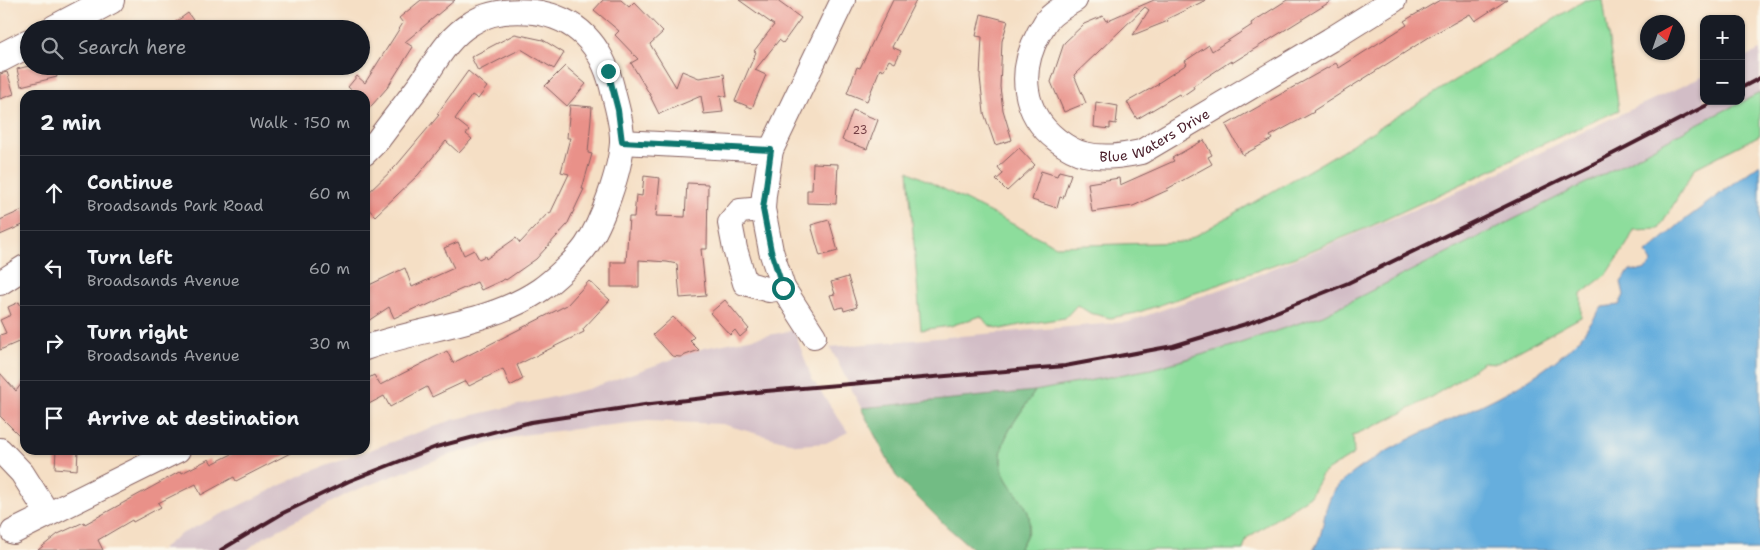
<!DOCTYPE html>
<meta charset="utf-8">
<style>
:root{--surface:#171b24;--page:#20242c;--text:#f1f3f6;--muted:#9ea1a6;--line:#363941}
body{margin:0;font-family:"Shantell Sans",sans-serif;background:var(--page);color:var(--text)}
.controls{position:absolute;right:15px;top:15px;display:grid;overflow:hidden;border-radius:10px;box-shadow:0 1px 4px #0004}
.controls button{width:45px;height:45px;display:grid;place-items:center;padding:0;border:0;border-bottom:1px solid var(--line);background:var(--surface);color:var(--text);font:25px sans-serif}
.compass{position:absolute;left:1640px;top:15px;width:45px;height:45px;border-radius:50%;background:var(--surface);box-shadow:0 1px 4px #0004;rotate:40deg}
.stop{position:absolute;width:15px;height:15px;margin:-11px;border:4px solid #0f766e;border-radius:50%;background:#fff}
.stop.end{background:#0f766e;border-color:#fff;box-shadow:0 1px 5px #0008}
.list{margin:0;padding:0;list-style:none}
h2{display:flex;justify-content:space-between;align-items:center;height:65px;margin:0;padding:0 20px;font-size:21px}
h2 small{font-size:16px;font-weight:400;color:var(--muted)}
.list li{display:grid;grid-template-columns:32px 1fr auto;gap:15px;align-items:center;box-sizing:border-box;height:75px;padding:0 20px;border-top:1px solid var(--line)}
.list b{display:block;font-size:19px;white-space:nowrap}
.list p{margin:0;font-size:16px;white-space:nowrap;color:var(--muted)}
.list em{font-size:16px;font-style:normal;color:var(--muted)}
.icon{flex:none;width:28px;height:28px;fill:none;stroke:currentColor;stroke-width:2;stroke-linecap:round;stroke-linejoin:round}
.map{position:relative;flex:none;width:1760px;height:550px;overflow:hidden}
.search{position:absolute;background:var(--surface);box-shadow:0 1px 4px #0004;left:20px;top:20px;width:350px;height:55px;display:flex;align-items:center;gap:12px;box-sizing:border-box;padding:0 18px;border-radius:28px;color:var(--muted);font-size:19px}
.panel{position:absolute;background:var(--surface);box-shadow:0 1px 4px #0004;left:20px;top:90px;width:350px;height:365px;border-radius:15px}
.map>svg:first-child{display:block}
.industrial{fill:#d2bdc6}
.green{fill:#8ddd9c;stroke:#6c7e64}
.forest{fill:#72bc84;stroke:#5e6e58}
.water{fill:#66aedd;stroke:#586684}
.building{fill:#e99189}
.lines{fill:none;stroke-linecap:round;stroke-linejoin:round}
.minor-casing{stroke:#866261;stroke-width:26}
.major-casing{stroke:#866261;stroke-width:30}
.minor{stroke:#fff;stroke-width:24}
.major{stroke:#fff;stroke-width:28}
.rail{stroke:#4a1f2b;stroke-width:4}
.route{stroke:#0f766e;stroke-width:6}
.labels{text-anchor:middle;stroke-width:4.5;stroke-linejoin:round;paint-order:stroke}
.number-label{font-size:11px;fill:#723c42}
.street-label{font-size:14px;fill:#4a1f2b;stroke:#fbf7ec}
</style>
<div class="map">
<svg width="1760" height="550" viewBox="0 0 1760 550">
<rect width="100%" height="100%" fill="#fbf7ec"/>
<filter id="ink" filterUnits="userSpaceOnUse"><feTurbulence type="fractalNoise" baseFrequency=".02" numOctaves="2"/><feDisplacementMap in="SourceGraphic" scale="10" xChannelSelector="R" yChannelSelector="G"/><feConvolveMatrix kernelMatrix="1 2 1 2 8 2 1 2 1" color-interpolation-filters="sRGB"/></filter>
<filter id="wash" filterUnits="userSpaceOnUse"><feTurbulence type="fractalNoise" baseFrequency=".0096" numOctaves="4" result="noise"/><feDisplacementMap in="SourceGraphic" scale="20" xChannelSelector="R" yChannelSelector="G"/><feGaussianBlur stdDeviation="1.12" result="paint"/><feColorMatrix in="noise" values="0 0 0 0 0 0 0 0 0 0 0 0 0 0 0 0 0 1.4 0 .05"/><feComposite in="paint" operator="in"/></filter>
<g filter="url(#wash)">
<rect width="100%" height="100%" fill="#f5dfc5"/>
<g class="industrial">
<path d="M1760,50v43l-67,33 -75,41 -294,148 -95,32 -78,22 -116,22 -174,17 -31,-61 298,-25 105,-37 242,-101 120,-58 109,-50v25h37v-42z"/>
<path d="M794,330l18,49 36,53 -22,11 -28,2 -76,-21 -74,-3 -127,14 -72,20 -96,36 -92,48 -14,11h-87l19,-15 125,-61 148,-54 136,-31 116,-41z"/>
</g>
<g class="green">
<path d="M1585,0h18l16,110 -85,38 -40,21 -125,58 -71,29 -103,37 -59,20 -26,5 -20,-5 -13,-8 -12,13 -40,6 -24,5 -13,-4 -7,-9 -31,10 -29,4 -13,-159 148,75 129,-4 140,-81z"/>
<path d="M1760,93v42l-65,33 -36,61 -25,1 -7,14 -19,29 -27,21v23l-84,46 -14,-1c-39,30 -84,55 -130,73l1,19 -31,19 -13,23 -63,42 -4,12h-225c33,-46 -16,-53 -17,-90 -1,-25 22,-49 34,-69l116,-22 78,-22 94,-32 295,-148 75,-41z"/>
</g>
<path class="forest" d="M1035,391c-12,20 -35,44 -34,69 1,37 50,43 17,90h-44l-29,-25 -49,-49 -35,-68z"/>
<path class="water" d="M1760,164v386h-447c15,-19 6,-49 30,-69 71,-59 173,-74 237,-143 8,-10 15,-21 22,-31l17,-2 5,-10 -3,-13 9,-12c11,1 16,2 22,-8l-6,-9 36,-31z"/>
<g id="blocks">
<g class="building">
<path d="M421,0h34l-50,42 8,5 -26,41 -22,25v-18h-8l-9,-8 9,-11 8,7 38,-60 -4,-5z"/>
<path d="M603,0h18l8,7 5,-5 29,30 -13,12 26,43 6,-16 17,7 25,-4 3,23 -7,-2 3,17 -19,2 -3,-18 -42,18 -8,-16h1l-21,-35 7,-4 -23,-24 4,-4 -25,-21z"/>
<path d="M739,0h37l25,18 -18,25 -4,-3 -24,30 11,5 -14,33 -17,-7 21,-49 -2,-1 20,-26z"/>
<path d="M893,0h23l-24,47 9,4 -6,12 -6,-3 -6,11 -3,-2 -13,32 -20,-8 10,-26 3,1z"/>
<path d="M1154,0h52l-39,19 1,2 -35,14 16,-25 -4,-3 -71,68 12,28 -22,9 -13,-30 13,-39 20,-19 19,-8 3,5z"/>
<path d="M1287,0h46l-101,63 -1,-2 -38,25 1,2 -13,9 -2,-3 -42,25 -10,-17 32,-18 -1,-1 29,-19 -2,-3 24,-16 3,6 40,-26 -1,-2z"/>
<path d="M1440,0h67l-32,21 -5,-7 -36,20 -121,77 1,1 -44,24 2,3 -29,16 -17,-30 110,-62 3,5 68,-43 -3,-4z"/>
<path d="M188,13l11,16h-33z"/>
<path d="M981,14l27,7 -6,20 -2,46 3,23 9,30 -17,5 -11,-32 -4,-36 2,-40 -6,-1z"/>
<path d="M515,34l28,6 21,13 -10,16 -33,-20 -43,22 -7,-14z"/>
<path d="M29,66h25l3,11 -36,9 -4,-17z"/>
<path d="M565,66l21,18 -19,22 -22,-20z"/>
<path d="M468,71l19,16 -9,12 -6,-4 -17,24 14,11 -3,4 6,5 -13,14 -13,-12 -28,34 -43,41 -10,-11v-9l31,-30 43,-51 -2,-1z"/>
<path d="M7,72l7,22 -14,5v-25z"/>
<path d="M1096,102l22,4 -2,18 -6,-1v6l-16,-2z"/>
<path d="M570,105l22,2 -4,46 4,1 -10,35h2l-17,36 -31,34 -30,21 -1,-1 -24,11 -4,-8 -56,26 -1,-2 -26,12 -5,-11 -24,16v-36l40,-19 7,19 42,-19 -10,-20 14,-6 6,13 10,-5 5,9 6,-3 1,3 30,-21 4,5 28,-30 2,1 19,-40 -8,-2 9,-34h-3z"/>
<path d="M853,110l25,10 -11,29 -25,-9z"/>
<path d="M1204,140l8,15 -4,2 4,7 -45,25 1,1 -35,16 -41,6 -4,-29 31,-5 1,7 54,-24 -2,-3z"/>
<path d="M1019,148l16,17 -28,26 -11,-11 7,-6 -5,-7z"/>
<path d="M813,163l25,1 -2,40 -29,-1v-13h5z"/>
<path d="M1041,171l16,5 2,-5 12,3 -8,24 -3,-1 -3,11 -25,-8z"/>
<path d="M644,176l16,2 -4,38 29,1 2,-34 21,1 -1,65h-6l5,47 -26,2 -3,-34 -10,-2 -28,-2v27h-28v-25h15l3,-45h5l2,-22 6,1z"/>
<path d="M25,209v15l-25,11v-15z"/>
<path d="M829,220l9,31 -18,5 -9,-31z"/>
<path d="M848,277l9,30 -13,4 -1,-4 -8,2 -5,-14 5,-1 -4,-12z"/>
<path d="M589,281l21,19 -27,29 1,3 -67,33 6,14 -13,7 -7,-17 -34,17 -3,-5 -34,16 -5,-10 -37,20 -6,-11 -19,10v-26l9,-5 6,10 67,-34 6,12 114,-58z"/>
<path d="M725,300l24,29 -9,8 -5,-7 -5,5 -20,-22z"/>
<path d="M19,302l4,8 2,-1v36l-2,-5 -23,10v-15l6,-2 -6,-13 11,-5 -3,-8z"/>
<path d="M673,317l21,20 -4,4 9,9 -19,7 -8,-1 -19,-21z"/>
<path d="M0,373l16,18 9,-12v62l-25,-25z"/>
<path d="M56,450h22l-1,20 -22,-2z"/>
<path d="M240,450h56l-60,31 -2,-4 -33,18 -5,-11 -38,19 3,4 -28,15 -1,-2 -34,20 5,10h-65l20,-16 26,-12 1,2 96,-53 1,2 27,-14 3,5z"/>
</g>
</g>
</g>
<g filter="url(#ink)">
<use href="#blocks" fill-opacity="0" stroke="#866261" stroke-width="1"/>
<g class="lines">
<g class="minor-casing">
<g id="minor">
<path id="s1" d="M1075,0c-9,5 -21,12 -28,20 -3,4 -5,9 -8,13 -21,38 -17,80 18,107 8,6 17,12 27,14 20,5 38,2 57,-2l189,-112 64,-40"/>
<path d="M622,142l149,8"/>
<path d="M365,153l13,-13c14,-19 29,-38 43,-57 15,-22 27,-46 51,-60 18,-12 41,-13 62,-11 44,6 68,34 78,75 4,18 11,38 10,56 -2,28 -20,80 -36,103 -9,13 -33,35 -46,44 -52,35 -118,37 -175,58"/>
<path d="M763,209l-23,2 -10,12 5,26 10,34 24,7 14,-2"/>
<path d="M0,283l25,-16"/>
<path d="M814,336l-31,-48 -12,-37 -8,-42 1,-14 7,-45 72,-150"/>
<path d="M0,450l22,23 26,41"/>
<path d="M13,532l165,-82"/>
</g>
</g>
<g class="major-casing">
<g id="major">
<path d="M55,29l55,-29"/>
<path d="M0,58l29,-15"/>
</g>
</g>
<use href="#minor" class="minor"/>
<use href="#major" class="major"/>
<g class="rail">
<path d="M1741,88l19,-10"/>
<path d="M221,550l62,-37 66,-32 87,-34 95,-25 120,-18 115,-13 299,-25 108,-20 76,-23 99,-40 249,-121 118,-61"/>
</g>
</g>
</g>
<g class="lines" filter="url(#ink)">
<path class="route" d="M608,71l10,39 4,32 149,8 -8,59 8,42 12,37"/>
</g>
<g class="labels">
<g class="number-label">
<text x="860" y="134">23</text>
</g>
<g class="street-label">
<text dy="5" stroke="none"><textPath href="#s1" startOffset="275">Blue Waters Drive</textPath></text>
</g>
</g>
</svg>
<div class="controls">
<button>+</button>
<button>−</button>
</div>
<svg class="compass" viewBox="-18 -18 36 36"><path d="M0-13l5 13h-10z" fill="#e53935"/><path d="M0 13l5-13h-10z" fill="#9ea1a6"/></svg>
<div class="stop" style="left:783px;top:288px"></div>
<div class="stop end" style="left:608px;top:71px"></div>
<div class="search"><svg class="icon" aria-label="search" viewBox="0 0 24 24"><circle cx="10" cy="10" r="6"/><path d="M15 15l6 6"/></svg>Search here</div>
<section class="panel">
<h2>2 min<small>Walk · 150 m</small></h2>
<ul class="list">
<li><svg class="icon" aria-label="ahead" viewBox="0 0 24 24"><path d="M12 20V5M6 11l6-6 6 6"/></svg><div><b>Continue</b><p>Broadsands Park Road</p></div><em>60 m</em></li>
<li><svg class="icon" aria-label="left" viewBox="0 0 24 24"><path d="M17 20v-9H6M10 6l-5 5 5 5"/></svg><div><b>Turn left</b><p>Broadsands Avenue</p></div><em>60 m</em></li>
<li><svg class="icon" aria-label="right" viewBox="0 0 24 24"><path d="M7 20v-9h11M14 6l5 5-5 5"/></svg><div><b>Turn right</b><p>Broadsands Avenue</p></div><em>30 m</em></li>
<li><svg class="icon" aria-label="arrive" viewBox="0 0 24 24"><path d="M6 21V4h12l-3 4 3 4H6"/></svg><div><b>Arrive at destination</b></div></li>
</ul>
</section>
</div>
